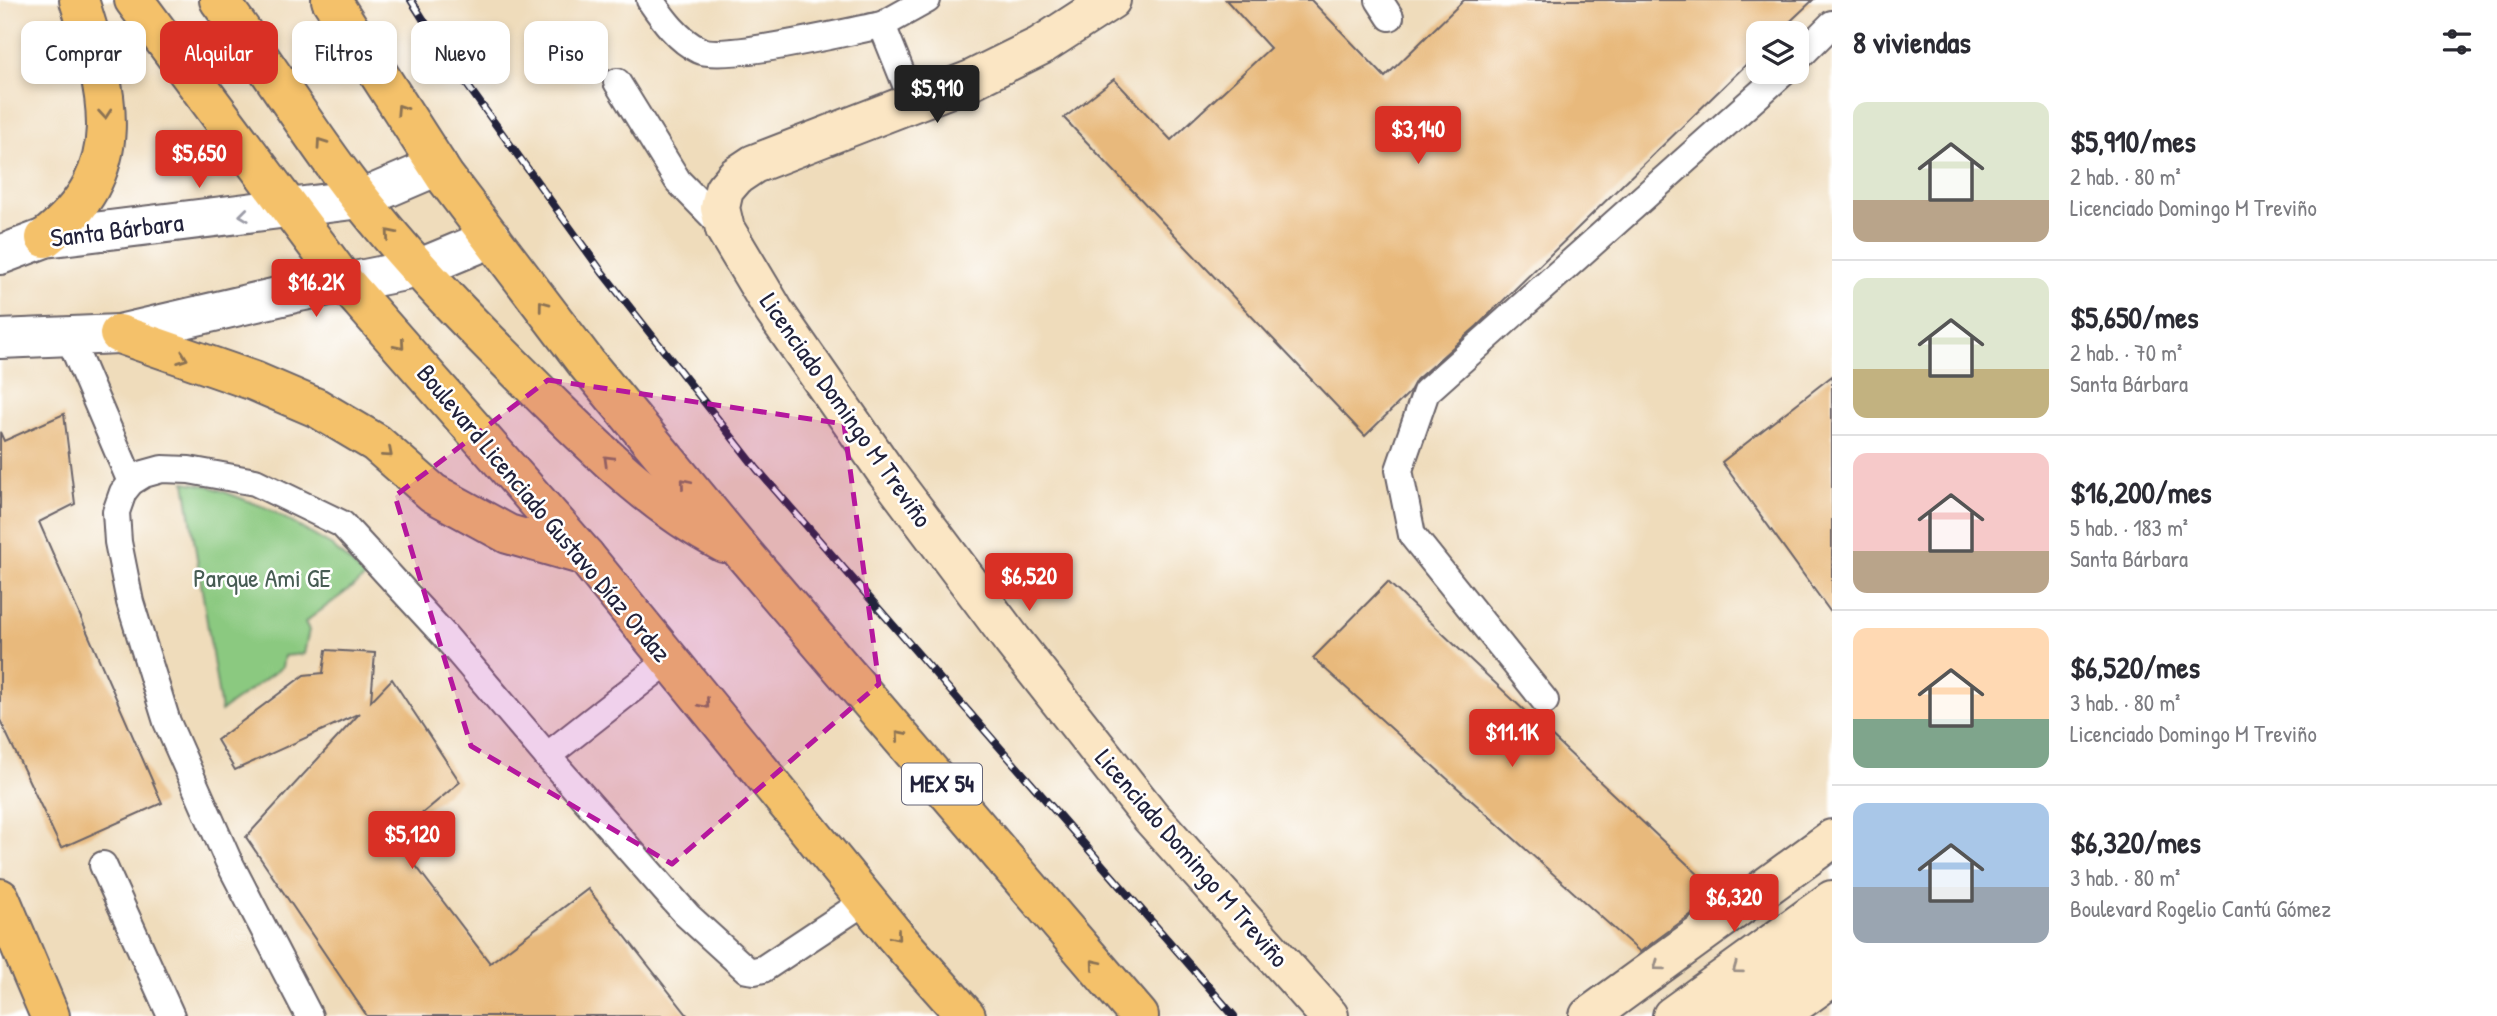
<!DOCTYPE html>
<html lang="es">
<meta charset="utf-8">
<style>
:root{--surface:#fff;--page:#f2f2f3;--text:#2b2b33;--muted:#7c7c81;--line:#e1e1e2;--accent:#d93025}
body{margin:0;font-family:"Patrick Hand",sans-serif;background:var(--page);color:var(--text);height:100vh;display:flex;flex-direction:column;font-size:26px;white-space:nowrap}
*{box-sizing:border-box;margin:0}
p{font-size:23px;color:var(--muted)}
.icon{flex:none;width:38px;height:38px;fill:none;stroke:currentColor;stroke-width:2;stroke-linecap:round;stroke-linejoin:round}
.map{position:relative;flex:1;overflow:hidden}
.panel{display:flex;flex-direction:column;background:var(--surface);width:665px}
.panel>*{flex:none}
.hud{position:absolute;left:21px;top:21px;width:665px;height:63px;display:flex;gap:14px}
.controls{position:absolute;left:1746px;top:21px;display:grid;gap:14px}
.controls a{display:grid;place-items:center;width:63px;height:63px;border-radius:14px;background:var(--surface);box-shadow:0 4px 10px #0003;font-size:35px}
.price{position:absolute;translate:-50% -60px;padding:0 16px;border-radius:7px;background:var(--accent);color:#fff;font-size:23px;line-height:46px;filter:drop-shadow(0 2px 4px #0008)}
.price::after{content:'';position:absolute;left:50%;top:42px;width:21px;height:16px;margin-left:-10px;background:inherit;clip-path:polygon(0 0,100% 0,50% 100%)}
.price.on{background:#222;color:#fff}
ul{padding:0;list-style:none}
li{display:flex;align-items:center;gap:21px;height:175px;padding:0 21px}
li+li{border-top:2px solid var(--line)}
li span{display:grid;place-items:center;flex:none;width:196px;height:140px;border-radius:14px;color:#555}
li>.icon{margin-inline-start:auto}
span .icon{width:84px;height:84px;fill:#fffc;stroke-width:1}
li b{font-size:30px}
h2{display:flex;justify-content:space-between;align-items:center;height:84px;padding:0 21px;font-size:30px}
.tag{padding:0 24px;border-radius:14px;background:var(--surface);box-shadow:0 4px 10px #0003;font-size:24px;line-height:63px}
.tag.on{background:var(--accent);color:#fff}
main{display:flex;flex:1;min-height:0}
.map>svg:first-child{display:block}
.green{fill:#8bc980;stroke:#56765e;stroke-width:2}
.building{fill:#e8b97b}
.lines{fill:none;stroke-linecap:round;stroke-linejoin:round}
.service-casing{stroke:#6a6368;stroke-width:30}
.tertiary-casing{stroke:#6a6368;stroke-width:42}
.secondary-casing{stroke:#6a6368;stroke-width:42}
.primary-casing{stroke:#6a6368;stroke-width:42}
.trunk-casing{stroke:#6a6368;stroke-width:42}
.service{stroke:#fff;stroke-width:26}
.tertiary{stroke:#fff;stroke-width:38}
.secondary{stroke:#fbe6c4;stroke-width:38}
.primary{stroke:#f4c16b;stroke-width:38}
.trunk{stroke:#f4c16b;stroke-width:38}
.rail-casing{stroke:#22223b;stroke-width:8}
.rail{stroke:#fff;stroke-width:5;stroke-dasharray:16;stroke-linecap:butt}
.oneway{stroke:#8b7253}
.oneway2{stroke:#9c9ca7}
.oneway3{stroke:#998e86}
.marked{fill:#b5179e;fill-opacity:0.2;stroke:#b5179e;stroke-width:5;stroke-dasharray:14 9;stroke-linejoin:round}
.labels{text-anchor:middle;stroke-width:5;stroke-linejoin:round;paint-order:stroke}
.shield{fill:#fff;stroke:#646476;stroke-width:2}
.shield-label{font-size:24px;font-weight:bold;fill:#22223b}
.street-label{font-size:26px;fill:#22223b;stroke:#fff}
.park-label{font-size:26px;fill:#475c53;stroke:#fff}
</style>
<main>
<div class="map">
<svg width="1832" height="1016" viewBox="0 0 1832 1016">
<rect width="100%" height="100%" fill="#fff"/>
<filter id="ink" filterUnits="userSpaceOnUse"><feTurbulence type="fractalNoise" baseFrequency=".0143" numOctaves="2"/><feDisplacementMap in="SourceGraphic" scale="14" xChannelSelector="R" yChannelSelector="G"/><feConvolveMatrix kernelMatrix="1 2 1 2 8 2 1 2 1" color-interpolation-filters="sRGB"/></filter>
<filter id="wash" filterUnits="userSpaceOnUse"><feTurbulence type="fractalNoise" baseFrequency=".00686" numOctaves="4" result="noise"/><feDisplacementMap in="SourceGraphic" scale="28" xChannelSelector="R" yChannelSelector="G"/><feGaussianBlur stdDeviation="1.57" result="paint"/><feColorMatrix in="noise" values="0 0 0 0 0 0 0 0 0 0 0 0 0 0 0 0 0 1.4 0 .05"/><feComposite in="paint" operator="in"/></filter>
<g filter="url(#wash)">
<rect width="100%" height="100%" fill="#efdcbb"/>
<polygon class="green" points="185,482 209,486 269,509 332,546 366,577 305,622 309,630 304,654 284,656 282,667 221,711"/>
<g id="blocks">
<g class="building">
<polygon points="1226,0 1311,0 1385,77 1464,0 1813,0 1778,33 1759,33 1759,52 1477,326 1416,380 1409,393 1365,436 1064,118 1114,79 1171,140 1270,48"/>
<polygon points="1832,376 1832,614 1722,462"/>
<polygon points="64,414 75,504 39,522 162,803 61,848 0,720 0,432 4,441"/>
<polygon points="1388,582 1719,894 1640,952 1313,658"/>
<polygon points="326,650 375,653 371,701 392,679 460,782 394,837 490,963 588,889 688,1016 367,1016 246,837 360,713 235,770 217,740 304,675 323,673"/>
</g>
</g>
</g>
<g filter="url(#ink)">
<use href="#blocks" fill-opacity="0" stroke="#6a6368" stroke-width="2"/>
<g class="lines">
<g class="service-casing">
<g id="service">
<path d="M650,0C663,19 678,40 699,50C723,62 849,31 882,25"/>
<polyline points="1379,0 1390,17"/>
<polyline points="1797,59 1832,24"/>
<polyline points="617,82 678,181 726,230"/>
<polyline points="913,102 882,25 927,0"/>
<polyline points="69,337 131,482"/>
<polyline points="1545,701 1412,535 1399,470 1426,392 1784,72"/>
<polyline points="547,756 669,660"/>
<polyline points="103,865 171,1016"/>
<polyline points="309,1016 228,860 167,722 130,602 118,542 116,512 123,492 131,482 144,474 162,469 189,470 255,482 342,524 444,635 547,756 688,916 747,970 754,971 763,969 867,900"/>
</g>
</g>
<g class="tertiary-casing">
<g id="tertiary">
<polyline points="0,255 45,238 361,199 438,166"/>
<polyline points="0,339 119,334 299,292 420,268 492,238"/>
</g>
</g>
<g class="secondary-casing">
<g id="secondary">
<polyline points="1111,0 1040,46 971,80 754,164 736,176 724,190 720,208 725,229 774,311 886,472 1012,640 1151,817 1329,1016"/>
<polyline points="1589,1016 1832,839"/>
<polyline points="1672,1016 1832,900"/>
<polyline points="1726,1016 1832,939"/>
<polyline points="1778,1016 1832,977"/>
</g>
</g>
<g class="primary-casing">
<g id="primary">
<polyline points="134,0 346,284 585,556 896,937 966,1016"/>
<path d="M219,0C265,61 304,126 350,186C411,266 484,338 555,408C607,459 658,509 724,543"/>
<polyline points="331,0 445,177 587,364 744,554 1139,1016"/>
<path d="M45,238C133,170 108,92 79,0"/>
<polyline points="119,334 254,381 317,408 376,443 433,493 508,534 585,556"/>
</g>
</g>
<g class="trunk-casing">
<polyline id="trunk" points="0,898 50,1016"/>
</g>
<use href="#service" class="service"/>
<use href="#tertiary" class="tertiary"/>
<use href="#secondary" class="secondary"/>
<use href="#primary" class="primary"/>
<use href="#trunk" class="trunk"/>
<g class="rail-casing">
<polyline id="rail" points="411,0 447,57 602,272 757,469 1234,1016"/>
</g>
<use href="#rail" class="rail"/>
</g>
<defs><path id="oneway-chevron" d="M-2-3.5L2.5 0L-2 3.5" fill="none" stroke-width="1.6" stroke-linecap="round" stroke-linejoin="round" transform="scale(1.75)"/></defs>
<g class="oneway">
<use href="#oneway-chevron" transform="translate(401 109) rotate(-123)"/>
<use href="#oneway-chevron" transform="translate(105 114) rotate(85)"/>
<use href="#oneway-chevron" transform="translate(321 143) rotate(-125)"/>
<use href="#oneway-chevron" transform="translate(390 234) rotate(-131)"/>
<use href="#oneway-chevron" transform="translate(543 305) rotate(-127)"/>
<use href="#oneway-chevron" transform="translate(400 345) rotate(49)"/>
<use href="#oneway-chevron" transform="translate(183 358) rotate(20)"/>
<use href="#oneway-chevron" transform="translate(388 453) rotate(41)"/>
<use href="#oneway-chevron" transform="translate(608 460) rotate(-136)"/>
<use href="#oneway-chevron" transform="translate(685 483) rotate(-130)"/>
<use href="#oneway-chevron" transform="translate(705 704) rotate(50)"/>
<use href="#oneway-chevron" transform="translate(900 735) rotate(-131)"/>
<use href="#oneway-chevron" transform="translate(896 936) rotate(50)"/>
<use href="#oneway-chevron" transform="translate(1095 964) rotate(-130)"/>
</g>
<use class="oneway2" href="#oneway-chevron" transform="translate(244 215) rotate(173)"/>
<g class="oneway3">
<use href="#oneway-chevron" transform="translate(1658 966) rotate(144)"/>
<use href="#oneway-chevron" transform="translate(1737 969) rotate(144)"/>
</g>
</g>
<path class="marked" d="M548,380L844,424L879,684L672,864L471,746L395,496Z"/>
<g class="labels">
<rect class="shield" x="902" y="763.5" width="80" height="41" rx="5"/>
<g class="shield-label">
<text x="942" y="792">MEX 54</text>
</g>
<g class="street-label">
<text transform="translate(117 230) rotate(-7)" y="9">Santa Bárbara</text>
<text transform="translate(846 410) rotate(55)" y="9">Licenciado Domingo M Treviño</text>
<text transform="translate(544 513) rotate(50)" y="9">Boulevard Licenciado Gustavo Díaz Ordaz</text>
<text transform="translate(1192 858) rotate(49)" y="9">Licenciado Domingo M Treviño</text>
</g>
<g class="park-label">
<text x="262" y="587">Parque Ami GE</text>
</g>
</g>
</svg>
<div class="controls">
<a><svg class="icon" aria-label="layers" viewBox="0 0 24 24"><path d="M12 4l9 5-9 5-9-5zM3 14l9 5 9-5"/></svg></a>
</div>
<b class="price on" style="left:937px;top:125px">$5,910</b>
<b class="price" style="left:1418px;top:166px">$3,140</b>
<b class="price" style="left:199px;top:190px">$5,650</b>
<b class="price" style="left:316px;top:319px">$16.2K</b>
<b class="price" style="left:1029px;top:613px">$6,520</b>
<b class="price" style="left:1512px;top:769px">$11.1K</b>
<b class="price" style="left:412px;top:871px">$5,120</b>
<b class="price" style="left:1734px;top:934px">$6,320</b>
<div class="hud">
<a class="tag">Comprar</a>
<a class="tag on">Alquilar</a>
<a class="tag">Filtros</a>
<a class="tag">Nuevo</a>
<a class="tag">Piso</a>
</div>
</div>
<section class="panel">
<h2>8 viviendas<svg class="icon" aria-label="filters" viewBox="0 0 24 24"><path d="M4 7h16M4 17h16"/><circle cx="9" cy="7" r="2"/><circle cx="15" cy="17" r="2"/></svg></h2>
<ul>
<li><span style="background:linear-gradient(#dfe7d0 70%,#b9a48a 0)"><svg class="icon" aria-label="home" viewBox="0 0 24 24"><path d="M3 11l9-7 9 7M6 9v11h12V9"/></svg></span><div><b>$5,910/mes</b><p>2 hab. · 80 m²</p><p>Licenciado Domingo M Treviño</p></div></li>
<li><span style="background:linear-gradient(#dfe7d0 65%,#c2b280 0)"><svg class="icon" aria-label="home" viewBox="0 0 24 24"><path d="M3 11l9-7 9 7M6 9v11h12V9"/></svg></span><div><b>$5,650/mes</b><p>2 hab. · 70 m²</p><p>Santa Bárbara</p></div></li>
<li><span style="background:linear-gradient(#f6c9c9 70%,#b9a48a 0)"><svg class="icon" aria-label="home" viewBox="0 0 24 24"><path d="M3 11l9-7 9 7M6 9v11h12V9"/></svg></span><div><b>$16,200/mes</b><p>5 hab. · 183 m²</p><p>Santa Bárbara</p></div></li>
<li><span style="background:linear-gradient(#ffd9b3 65%,#7fa58c 0)"><svg class="icon" aria-label="home" viewBox="0 0 24 24"><path d="M3 11l9-7 9 7M6 9v11h12V9"/></svg></span><div><b>$6,520/mes</b><p>3 hab. · 80 m²</p><p>Licenciado Domingo M Treviño</p></div></li>
<li><span style="background:linear-gradient(#a9c7e8 60%,#9aa5b1 0)"><svg class="icon" aria-label="home" viewBox="0 0 24 24"><path d="M3 11l9-7 9 7M6 9v11h12V9"/></svg></span><div><b>$6,320/mes</b><p>3 hab. · 80 m²</p><p>Boulevard Rogelio Cantú Gómez</p></div></li>
</ul>
</section>
</main>
